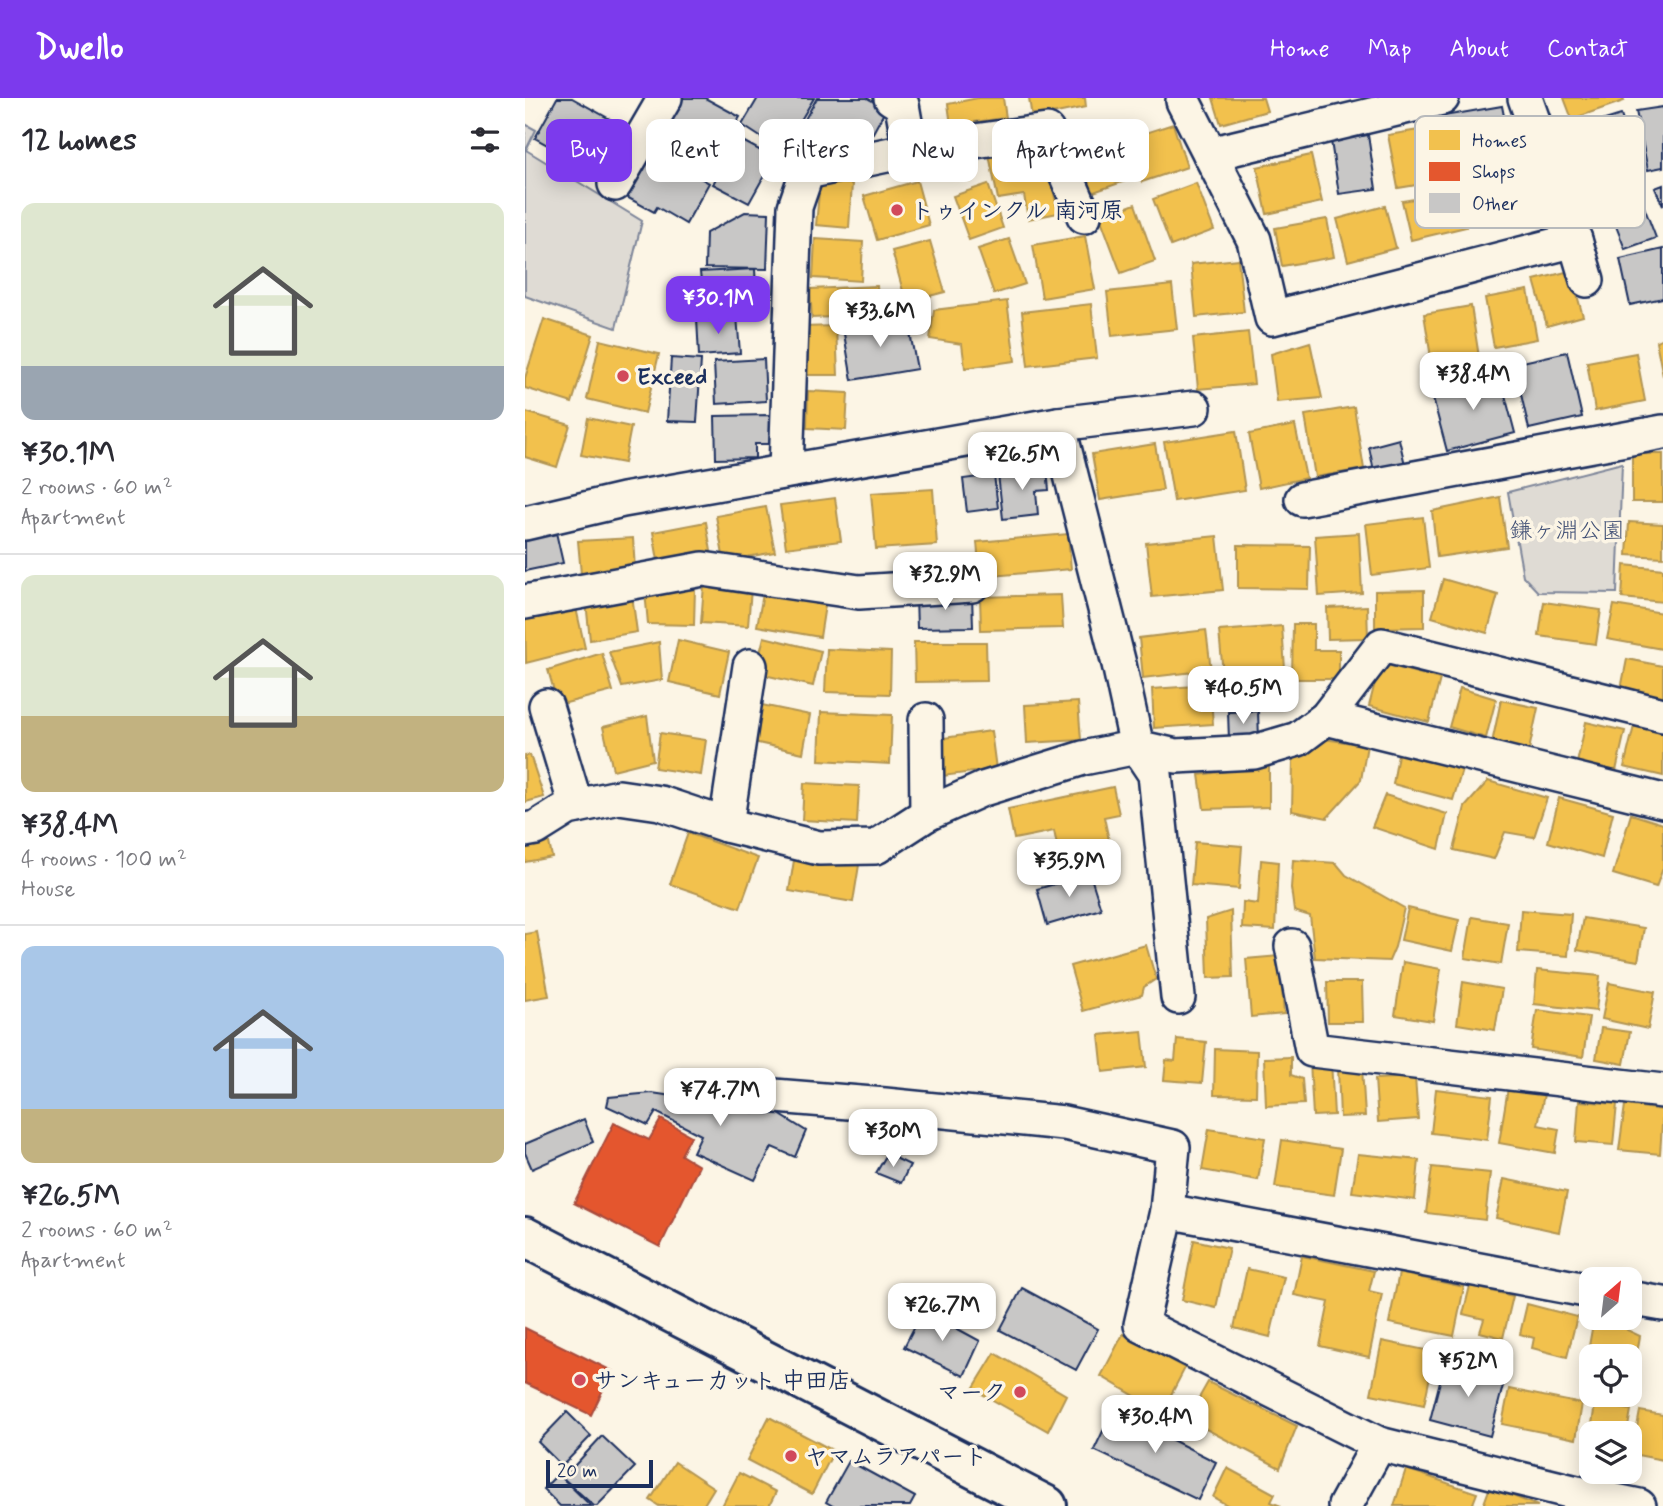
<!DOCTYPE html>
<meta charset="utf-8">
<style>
:root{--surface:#fff;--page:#f2f2f3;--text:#2b2b33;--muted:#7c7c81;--line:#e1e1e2;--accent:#7c3aed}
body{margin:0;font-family:Mynerve,"Klee One",sans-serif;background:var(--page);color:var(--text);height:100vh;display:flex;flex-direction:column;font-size:26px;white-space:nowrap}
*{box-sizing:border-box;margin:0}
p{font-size:23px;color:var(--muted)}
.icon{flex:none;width:38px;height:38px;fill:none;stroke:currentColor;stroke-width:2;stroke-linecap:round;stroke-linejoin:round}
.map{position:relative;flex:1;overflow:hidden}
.panel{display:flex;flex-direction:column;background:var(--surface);width:525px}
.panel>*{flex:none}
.top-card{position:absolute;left:21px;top:21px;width:665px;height:63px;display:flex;gap:14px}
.needle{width:46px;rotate:28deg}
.tools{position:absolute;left:1054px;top:1169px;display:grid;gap:14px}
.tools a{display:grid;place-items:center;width:63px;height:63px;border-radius:14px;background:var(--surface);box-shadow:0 4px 18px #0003;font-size:35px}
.scale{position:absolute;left:21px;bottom:18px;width:107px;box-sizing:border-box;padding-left:7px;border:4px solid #1b2f5e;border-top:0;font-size:19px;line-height:24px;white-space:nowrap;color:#1b2f5e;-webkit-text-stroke:5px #fcf5e5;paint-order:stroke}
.price{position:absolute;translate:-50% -60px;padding:0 16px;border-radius:14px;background:#fff;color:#222;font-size:23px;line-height:46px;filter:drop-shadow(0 2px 4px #0008)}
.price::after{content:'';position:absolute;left:50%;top:42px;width:21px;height:16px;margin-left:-10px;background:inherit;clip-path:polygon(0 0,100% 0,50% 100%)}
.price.active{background:var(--accent);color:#fff}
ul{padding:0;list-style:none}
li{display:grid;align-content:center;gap:14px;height:371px;padding:0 21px}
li+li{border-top:2px solid var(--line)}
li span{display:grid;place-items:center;height:217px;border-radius:14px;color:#555}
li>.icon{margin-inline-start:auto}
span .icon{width:126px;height:126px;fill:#fffc;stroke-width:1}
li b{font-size:30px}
h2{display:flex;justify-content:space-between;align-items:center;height:84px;padding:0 21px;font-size:30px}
.tag{padding:0 24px;border-radius:14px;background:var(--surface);box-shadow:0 4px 18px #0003;font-size:24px;line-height:63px}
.tag.active{background:var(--accent);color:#fff}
header{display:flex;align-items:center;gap:42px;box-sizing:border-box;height:98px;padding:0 35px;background:var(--accent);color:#fff}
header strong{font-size:33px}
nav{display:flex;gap:38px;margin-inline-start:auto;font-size:24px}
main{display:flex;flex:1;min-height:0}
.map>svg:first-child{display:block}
.green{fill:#dfdbd4;stroke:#7d8599;stroke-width:2}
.homes{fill:#f2c14e;stroke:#b29553;stroke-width:2}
.shops{fill:#e4572e;stroke:#a84b3c;stroke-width:2}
.building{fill:#c8c7c6;stroke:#1b2f5e;stroke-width:2}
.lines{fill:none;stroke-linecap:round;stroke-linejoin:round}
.minor-casing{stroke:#1b2f5e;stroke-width:38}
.tertiary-casing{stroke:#1b2f5e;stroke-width:44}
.minor{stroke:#fcf5e5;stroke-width:33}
.tertiary{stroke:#fcf5e5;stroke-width:38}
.poi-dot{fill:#d1495b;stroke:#fcf5e5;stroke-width:2.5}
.labels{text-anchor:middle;stroke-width:7;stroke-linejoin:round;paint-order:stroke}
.poi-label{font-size:23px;font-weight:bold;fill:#1b2f5e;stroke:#fcf5e5;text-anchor:start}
.park-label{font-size:23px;fill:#425176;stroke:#fcf5e5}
.key{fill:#fcf5e5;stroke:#b8babc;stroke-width:2}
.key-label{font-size:19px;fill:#1b2f5e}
</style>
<header>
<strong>Dwello</strong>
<nav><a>Home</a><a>Map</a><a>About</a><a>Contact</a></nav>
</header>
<main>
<section class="panel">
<h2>12 homes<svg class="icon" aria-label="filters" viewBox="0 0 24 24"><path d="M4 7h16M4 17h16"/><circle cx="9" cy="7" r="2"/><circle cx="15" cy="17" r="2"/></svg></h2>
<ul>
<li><span style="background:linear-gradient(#dfe7d0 75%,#9aa5b1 0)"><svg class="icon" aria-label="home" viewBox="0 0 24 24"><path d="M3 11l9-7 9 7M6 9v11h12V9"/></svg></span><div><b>¥30.1M</b><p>2 rooms · 60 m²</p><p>Apartment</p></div></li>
<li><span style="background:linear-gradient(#dfe7d0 65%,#c2b280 0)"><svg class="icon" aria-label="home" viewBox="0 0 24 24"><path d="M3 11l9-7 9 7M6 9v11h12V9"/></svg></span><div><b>¥38.4M</b><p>4 rooms · 100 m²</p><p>House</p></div></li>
<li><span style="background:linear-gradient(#a9c7e8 75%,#c2b280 0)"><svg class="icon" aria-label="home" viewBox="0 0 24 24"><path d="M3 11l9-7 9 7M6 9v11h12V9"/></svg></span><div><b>¥26.5M</b><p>2 rooms · 60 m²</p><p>Apartment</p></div></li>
</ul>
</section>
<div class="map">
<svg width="1138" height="1408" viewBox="0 0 1138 1408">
<rect width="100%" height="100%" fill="#fcf5e5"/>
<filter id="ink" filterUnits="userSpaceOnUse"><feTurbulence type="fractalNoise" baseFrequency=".0143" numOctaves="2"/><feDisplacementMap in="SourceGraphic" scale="14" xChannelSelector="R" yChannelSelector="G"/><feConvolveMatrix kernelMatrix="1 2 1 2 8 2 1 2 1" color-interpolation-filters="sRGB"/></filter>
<g filter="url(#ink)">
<g class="green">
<polygon points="0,26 11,32 1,52 117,123 91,230 0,198"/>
<polygon points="1097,365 1092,495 1013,494 998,478 983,394"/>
</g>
<g class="homes">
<polygon points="453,0 478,0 481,20 426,27 423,6"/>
<polygon points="504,0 560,0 561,9 507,20"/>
<polygon points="688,0 738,0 742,13 696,26"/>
<polygon points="1039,0 1097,0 1099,3 1047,21"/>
<polygon points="586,24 606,81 566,95 547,37"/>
<polygon points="648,26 662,69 617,84 602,41"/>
<polygon points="912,29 922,82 873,90 863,37"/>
<polygon points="518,41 533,115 503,121 499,97 473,101 463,52"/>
<polygon points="786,57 797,104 742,116 732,69"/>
<polygon points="392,83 404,127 352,142 339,98"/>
<polygon points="295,84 327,86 324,130 291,127"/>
<polygon points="671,85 689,132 646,148 628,101"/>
<polygon points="463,86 478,130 444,142 428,98"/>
<polygon points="932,94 941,129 886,142 877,103"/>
<polygon points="610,106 630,163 596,175 575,119"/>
<polygon points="860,108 871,150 823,163 812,121"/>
<polygon points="802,121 809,159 757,168 750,130"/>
<polygon points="560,138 570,191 517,200 508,147"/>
<polygon points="290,141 338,144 336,183 288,180"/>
<polygon points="484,141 500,186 469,196 453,151"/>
<polygon points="405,143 420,194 381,204 367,153"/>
<polygon points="713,161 719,214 671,219 666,166"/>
<polygon points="1045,173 1058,218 1022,228 1009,182"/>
<polygon points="647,187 652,231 587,238 582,194"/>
<polygon points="352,188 354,217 287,220 285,191"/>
<polygon points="1003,192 1012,241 969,249 960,200"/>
<polygon points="482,203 490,263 440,270 437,246 405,241 409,212"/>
<polygon points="566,206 572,260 503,268 497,214"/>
<polygon points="946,208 954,259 907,266 899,216"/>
<polygon points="19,221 68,237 47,305 0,290 0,280"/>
<polygon points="311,228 313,277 278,277 276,229"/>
<polygon points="723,234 729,286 673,291 668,240"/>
<polygon points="1138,240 1138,278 1131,243"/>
<polygon points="75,242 134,256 120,315 62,301"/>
<polygon points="785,244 797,300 752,304 746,256"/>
<polygon points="1111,255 1120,303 1070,313 1062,264"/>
<polygon points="283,293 323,295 321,332 282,330"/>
<polygon points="829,309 839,371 790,379 780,317"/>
<polygon points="1,314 45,327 32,369 0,359"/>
<polygon points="63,320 106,329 99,365 56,357"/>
<polygon points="770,327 781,380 734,390 724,336"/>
<polygon points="711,333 720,392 649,403 639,344"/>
<polygon points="630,346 638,392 575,402 567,356"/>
<rect x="1107" y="356" width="31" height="48"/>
<polygon points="408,391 412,447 351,451 346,395"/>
<polygon points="975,399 982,449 912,459 907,413"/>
<polygon points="310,400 316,443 261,450 255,407"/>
<polygon points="241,409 250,454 199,463 191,418"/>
<polygon points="898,419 904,470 847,477 841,426"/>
<polygon points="181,424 187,459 134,468 128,434"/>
<polygon points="1104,424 1138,426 1138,459 1102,457"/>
<polygon points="834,435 837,495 794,498 790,438"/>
<polygon points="543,436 546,471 455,479 452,444"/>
<polygon points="692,438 698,492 627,499 621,445"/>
<polygon points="108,440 110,472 56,476 53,443"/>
<polygon points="713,447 785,448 784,491 713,490"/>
<polygon points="1099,467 1138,471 1138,504 1097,500"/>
<polygon points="918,481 973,497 962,535 907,519"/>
<polygon points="179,487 226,491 223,528 176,525"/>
<polygon points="170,490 169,527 123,526 120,493"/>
<polygon points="899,492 899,529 850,530 850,493"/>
<polygon points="238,496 300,507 295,539 232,528"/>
<polygon points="107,497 112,534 65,542 61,504"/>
<polygon points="536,497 538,530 456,532 455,499"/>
<polygon points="1019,504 1076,512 1071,546 1014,538"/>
<polygon points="1089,507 1138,515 1137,551 1082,541"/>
<polygon points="842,508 843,540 803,541 802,510"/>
<polygon points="51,510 60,550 1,565 0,520"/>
<polygon points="768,526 789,526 789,552 814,552 814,581 767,581"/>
<polygon points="757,528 760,571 698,576 694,533"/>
<polygon points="681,532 686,572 618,580 614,540"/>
<polygon points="239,539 296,553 288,588 230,575"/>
<polygon points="153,542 204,554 195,596 144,584"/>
<polygon points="134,544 137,582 97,589 84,554"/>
<polygon points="389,544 461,544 462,583 390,584"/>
<polygon points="302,551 366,554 365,596 300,594"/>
<polygon points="77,555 88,593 33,607 23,572"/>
<polygon points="1102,561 1138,568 1138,605 1095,596"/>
<polygon points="855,565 915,581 904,624 844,608"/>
<polygon points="685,587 688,626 629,630 627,591"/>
<polygon points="935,590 971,601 961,640 924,629"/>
<polygon points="976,602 1013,610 1004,652 967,645"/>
<polygon points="553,604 556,642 502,645 500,607"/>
<polygon points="232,606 285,617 278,655 224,643"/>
<polygon points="296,614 367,617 365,666 294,662"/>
<polygon points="122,618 128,662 88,672 78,629"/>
<polygon points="1061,624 1100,633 1091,673 1052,665"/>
<polygon points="1109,628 1138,635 1138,678 1099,669"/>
<polygon points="466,633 471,671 418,678 412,641"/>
<polygon points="135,635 181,642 176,677 130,670"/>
<polygon points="791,640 842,647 836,682 802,720 767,713 768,662"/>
<polygon points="874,650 937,672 928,702 868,686"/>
<polygon points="5,657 19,699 1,704 0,700 0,658"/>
<polygon points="744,667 744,709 679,711 674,677"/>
<polygon points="963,683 1022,700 1009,739 980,734 969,761 929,752 940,709"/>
<polygon points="279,685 334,688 332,725 277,722"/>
<polygon points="588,689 594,716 579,719 585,747 534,757 529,733 489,741 483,711"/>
<polygon points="860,697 922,716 914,751 847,729"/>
<polygon points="1034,700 1088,715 1077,760 1023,744"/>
<polygon points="1106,716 1138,726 1138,770 1131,789 1088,776"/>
<polygon points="22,735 27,759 0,764 0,739"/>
<polygon points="163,735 233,760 215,810 145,786"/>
<polygon points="670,744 717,748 714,791 666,787"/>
<polygon points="270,756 334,767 328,804 264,793"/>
<polygon points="736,762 753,764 750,832 717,830 718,804 733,806"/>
<polygon points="768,762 811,765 821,777 879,810 870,849 864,863 790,860 785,818 769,813 766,790"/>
<polygon points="883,810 934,822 927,853 876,842"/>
<polygon points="996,812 1046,816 1043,858 993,854"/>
<polygon points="706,813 708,879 683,880 681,821"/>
<polygon points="947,819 983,825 976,866 940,860"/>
<polygon points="1058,820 1119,830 1113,863 1052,852"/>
<polygon points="12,834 24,898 0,902 0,836"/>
<polygon points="621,847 631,881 619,889 617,897 558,913 545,868"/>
<polygon points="754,858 759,916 726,919 721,861"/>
<polygon points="878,864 916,871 908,923 870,917"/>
<polygon points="1012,872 1075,878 1071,913 1009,906"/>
<polygon points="802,884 837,884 838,924 803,924"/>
<polygon points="938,884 977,891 970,932 932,926"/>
<polygon points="1084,885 1130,894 1123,931 1077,921"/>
<polygon points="1012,912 1064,919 1058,959 1006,951"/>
<polygon points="1076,930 1105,934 1099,966 1071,961"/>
<polygon points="617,933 621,969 578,974 574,937"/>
<polygon points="652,941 681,944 677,985 639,982 641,962 650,963"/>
<polygon points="690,951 732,953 731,998 689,997"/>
<polygon points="766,959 766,977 777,981 779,1006 741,1008 739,960"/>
<polygon points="806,962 809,1017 788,1018 785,964"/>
<polygon points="837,969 840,1018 815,1019 813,970"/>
<polygon points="890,979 893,1021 853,1024 850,981"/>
<polygon points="984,984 1020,991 1013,1027 1034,1031 1030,1055 974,1045"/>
<polygon points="911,991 967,998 962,1042 906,1035"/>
<polygon points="1054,1003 1092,1006 1088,1047 1051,1044"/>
<polygon points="1100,1007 1138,1012 1135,1056 1094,1052"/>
<polygon points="684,1031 740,1040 733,1082 677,1072"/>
<polygon points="757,1042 816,1051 809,1097 750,1089"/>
<polygon points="833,1056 894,1062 890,1102 827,1094"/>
<polygon points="907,1069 965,1075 960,1122 901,1115"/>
<polygon points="979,1081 1042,1094 1034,1134 971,1120"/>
<polygon points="669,1142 704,1150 691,1210 657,1202"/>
<polygon points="777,1158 849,1173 844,1193 857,1196 844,1259 795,1248 804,1204 769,1197"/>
<polygon points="722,1171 759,1179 745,1239 709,1230"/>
<polygon points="874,1175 939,1189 929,1238 864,1225"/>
<polygon points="945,1188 988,1198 978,1240 955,1234 959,1221 938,1216"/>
<polygon points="1002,1206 1052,1219 1042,1259 1007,1250 1009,1240 995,1236"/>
<polygon points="1069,1220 1081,1220 1104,1224 1102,1232 1115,1238 1105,1296 1104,1258 1066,1258 1066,1289 1057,1287"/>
<polygon points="598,1236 660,1270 637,1314 576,1278"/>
<polygon points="857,1243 910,1254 899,1307 846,1296"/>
<polygon points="470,1255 541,1297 523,1333 448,1291"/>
<polygon points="683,1284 772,1328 755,1370 662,1321"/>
<polygon points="984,1291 1057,1306 1051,1341 977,1326"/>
<polygon points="1070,1306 1106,1312 1102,1335 1066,1335 1066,1346 1064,1346"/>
<polygon points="1115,1313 1138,1317 1138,1362 1107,1356"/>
<polygon points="244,1319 309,1353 287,1396 222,1362"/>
<polygon points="150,1364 189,1390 178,1408 134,1408 125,1402"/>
<polygon points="702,1370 750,1396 746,1404 756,1408 704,1408 688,1399"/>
<polygon points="881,1371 952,1395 947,1408 869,1408"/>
<polygon points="214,1375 251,1394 244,1408 197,1408"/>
<polygon points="965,1389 1013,1408 958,1408"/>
</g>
<g class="shops">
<polygon points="136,1021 166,1038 156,1057 174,1068 135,1149 49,1105 89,1025 124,1042"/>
<polygon points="0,1230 87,1273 66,1317 0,1285"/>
</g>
<g class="building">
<polygon points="32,0 47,0 88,23 62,69 10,40"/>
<polygon points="153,0 180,0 215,19 190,64 135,33"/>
<polygon points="233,0 289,0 263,44 246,34 240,42 217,27"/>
<polygon points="292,0 342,0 361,11 343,44 311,26 304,37 279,23"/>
<polygon points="977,8 988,63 930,73 919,18"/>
<polygon points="1138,9 1138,69 1123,72 1111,13"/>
<polygon points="1096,17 1114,74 1069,88 1051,31"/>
<polygon points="843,37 851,91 814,96 806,43"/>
<polygon points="212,40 249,60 224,105 188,86"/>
<polygon points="124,51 184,85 161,126 132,109 129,114 98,97"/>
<polygon points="1138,87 1138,108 1130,90"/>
<polygon points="1113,93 1131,140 1100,151 1082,105"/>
<polygon points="220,114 244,115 242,171 180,170 181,135"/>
<polygon points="1138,151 1138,200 1105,207 1095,161"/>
<polygon points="230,171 232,210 179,214 175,174"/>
<polygon points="212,218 215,255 174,258 172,221"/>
<polygon points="382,219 392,271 327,282 318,230"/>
<polygon points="1042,254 1057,319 1004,331 989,266"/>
<polygon points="146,260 176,262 172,324 142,323"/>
<polygon points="239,261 241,303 191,306 189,264"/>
<polygon points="974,274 990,335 922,353 906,293"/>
<polygon points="245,317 246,346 230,346 230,360 191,361 190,318"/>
<polygon points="874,341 881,371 850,378 844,349"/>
<polygon points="522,371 524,392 511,393 513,417 478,421 473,376"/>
<polygon points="469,377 473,410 442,414 438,381"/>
<polygon points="30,430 38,465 0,473 0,437"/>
<polygon points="447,497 448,529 392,530 391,499"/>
<polygon points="733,613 734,641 704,642 703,614"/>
<polygon points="565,776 576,811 522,827 512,791"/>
<polygon points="127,995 249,1013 281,1033 270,1059 247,1049 230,1082 168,1054 176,1037 131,1014 123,1027 82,1008 84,999"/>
<polygon points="59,1021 68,1044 7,1071 0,1055 0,1046"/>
<polygon points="362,1056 385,1067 376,1085 351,1075"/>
<polygon points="497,1190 573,1231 551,1272 475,1232"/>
<polygon points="398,1212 455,1243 439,1278 379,1249"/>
<polygon points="920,1264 980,1280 965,1338 905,1322"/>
<polygon points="588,1312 691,1364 673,1402 569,1352"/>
<polygon points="42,1314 66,1338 37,1368 13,1344"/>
<polygon points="77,1338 110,1369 72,1408 69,1408 38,1380"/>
<polygon points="324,1363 390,1399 385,1408 308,1408 301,1404"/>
<polygon points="33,1376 66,1408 35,1408 18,1391"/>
</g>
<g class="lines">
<g class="minor-casing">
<g id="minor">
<polyline points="366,0 377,7 385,52"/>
<polyline points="1000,0 1050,142 1062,182"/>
<polyline points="658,3 729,142 747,220 1050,142"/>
<polyline points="685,56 917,0"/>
<polyline points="90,86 140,0"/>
<polyline points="533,326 669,310"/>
<polyline points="261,373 270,109 282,74 385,52 522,33 559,118"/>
<polyline points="777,401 1138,334"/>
<polyline points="0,425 98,402 533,326 594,566 612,649 630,676 653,899"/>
<polyline points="0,504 178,471 334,494 447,487"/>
<polyline points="21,608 51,708"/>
<polyline points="801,620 1138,703"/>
<polyline points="401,622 402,716"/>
<polyline points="201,727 225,568"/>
<polyline points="0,732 11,730 43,710 94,699 135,705 201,727 294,750 351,749 402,716 458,691 558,660 612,649 651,658 729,654 773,641 801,620 857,547 1138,617"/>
<polyline points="767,848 787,952 1138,993"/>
<polyline points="178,992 360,1007 539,1025 648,1049 642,1113 616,1227 854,1346 1052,1395 1114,1408"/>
<polyline points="642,1113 1066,1193"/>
<polyline points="1104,1200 1138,1206"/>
<polyline points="820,1408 854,1346"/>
</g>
</g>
<g class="tertiary-casing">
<polyline id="tertiary" points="0,1139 522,1408"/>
</g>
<use href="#minor" class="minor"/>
<use href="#tertiary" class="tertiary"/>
</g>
</g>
<g class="poi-dot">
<circle cx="372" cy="112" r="7"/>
<circle cx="98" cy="278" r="7"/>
<circle cx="55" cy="1282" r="7"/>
<circle cx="495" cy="1294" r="7"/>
<circle cx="266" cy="1358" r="7"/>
</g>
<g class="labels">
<g class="poi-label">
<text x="386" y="120">トゥインクル 南河原</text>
<text x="112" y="286">Exceed</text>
<text x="69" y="1290">サンキューカット 中田店</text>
<text x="481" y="1302" text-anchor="end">マーク</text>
<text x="280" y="1366">ヤマムラアパート</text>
</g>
<g class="park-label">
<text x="1042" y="440">鎌ヶ淵公園</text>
</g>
</g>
<rect x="890" y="18" width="230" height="112" rx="10" class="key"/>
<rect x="904" y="32" width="31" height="20" fill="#f2c14e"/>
<rect x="904" y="64" width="31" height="19" fill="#e4572e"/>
<rect x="904" y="95" width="31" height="20" fill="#c8c7c6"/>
<g class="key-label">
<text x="947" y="49">Homes</text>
<text x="947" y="80">Shops</text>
<text x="947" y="112">Other</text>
</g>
</svg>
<div class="tools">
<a><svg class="needle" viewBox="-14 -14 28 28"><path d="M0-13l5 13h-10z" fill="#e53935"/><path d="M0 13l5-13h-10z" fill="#7c7c81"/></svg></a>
<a><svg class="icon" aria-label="locate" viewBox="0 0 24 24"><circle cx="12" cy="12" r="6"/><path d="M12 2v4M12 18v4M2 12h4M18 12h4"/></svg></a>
<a><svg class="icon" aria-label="layers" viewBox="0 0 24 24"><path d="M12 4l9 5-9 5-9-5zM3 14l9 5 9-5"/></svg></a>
</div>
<div class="scale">20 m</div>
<b class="price active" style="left:193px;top:238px">¥30.1M</b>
<b class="price" style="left:355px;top:251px">¥33.6M</b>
<b class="price" style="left:948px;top:314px">¥38.4M</b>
<b class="price" style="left:497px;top:394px">¥26.5M</b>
<b class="price" style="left:420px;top:514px">¥32.9M</b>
<b class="price" style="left:718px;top:628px">¥40.5M</b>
<b class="price" style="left:544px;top:801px">¥35.9M</b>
<b class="price" style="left:195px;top:1030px">¥74.7M</b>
<b class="price" style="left:368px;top:1071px">¥30M</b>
<b class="price" style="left:417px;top:1245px">¥26.7M</b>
<b class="price" style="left:943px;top:1301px">¥52M</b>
<b class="price" style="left:630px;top:1357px">¥30.4M</b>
<div class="top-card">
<a class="tag active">Buy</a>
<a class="tag">Rent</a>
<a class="tag">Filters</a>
<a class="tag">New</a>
<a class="tag">Apartment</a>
</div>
</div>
</main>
